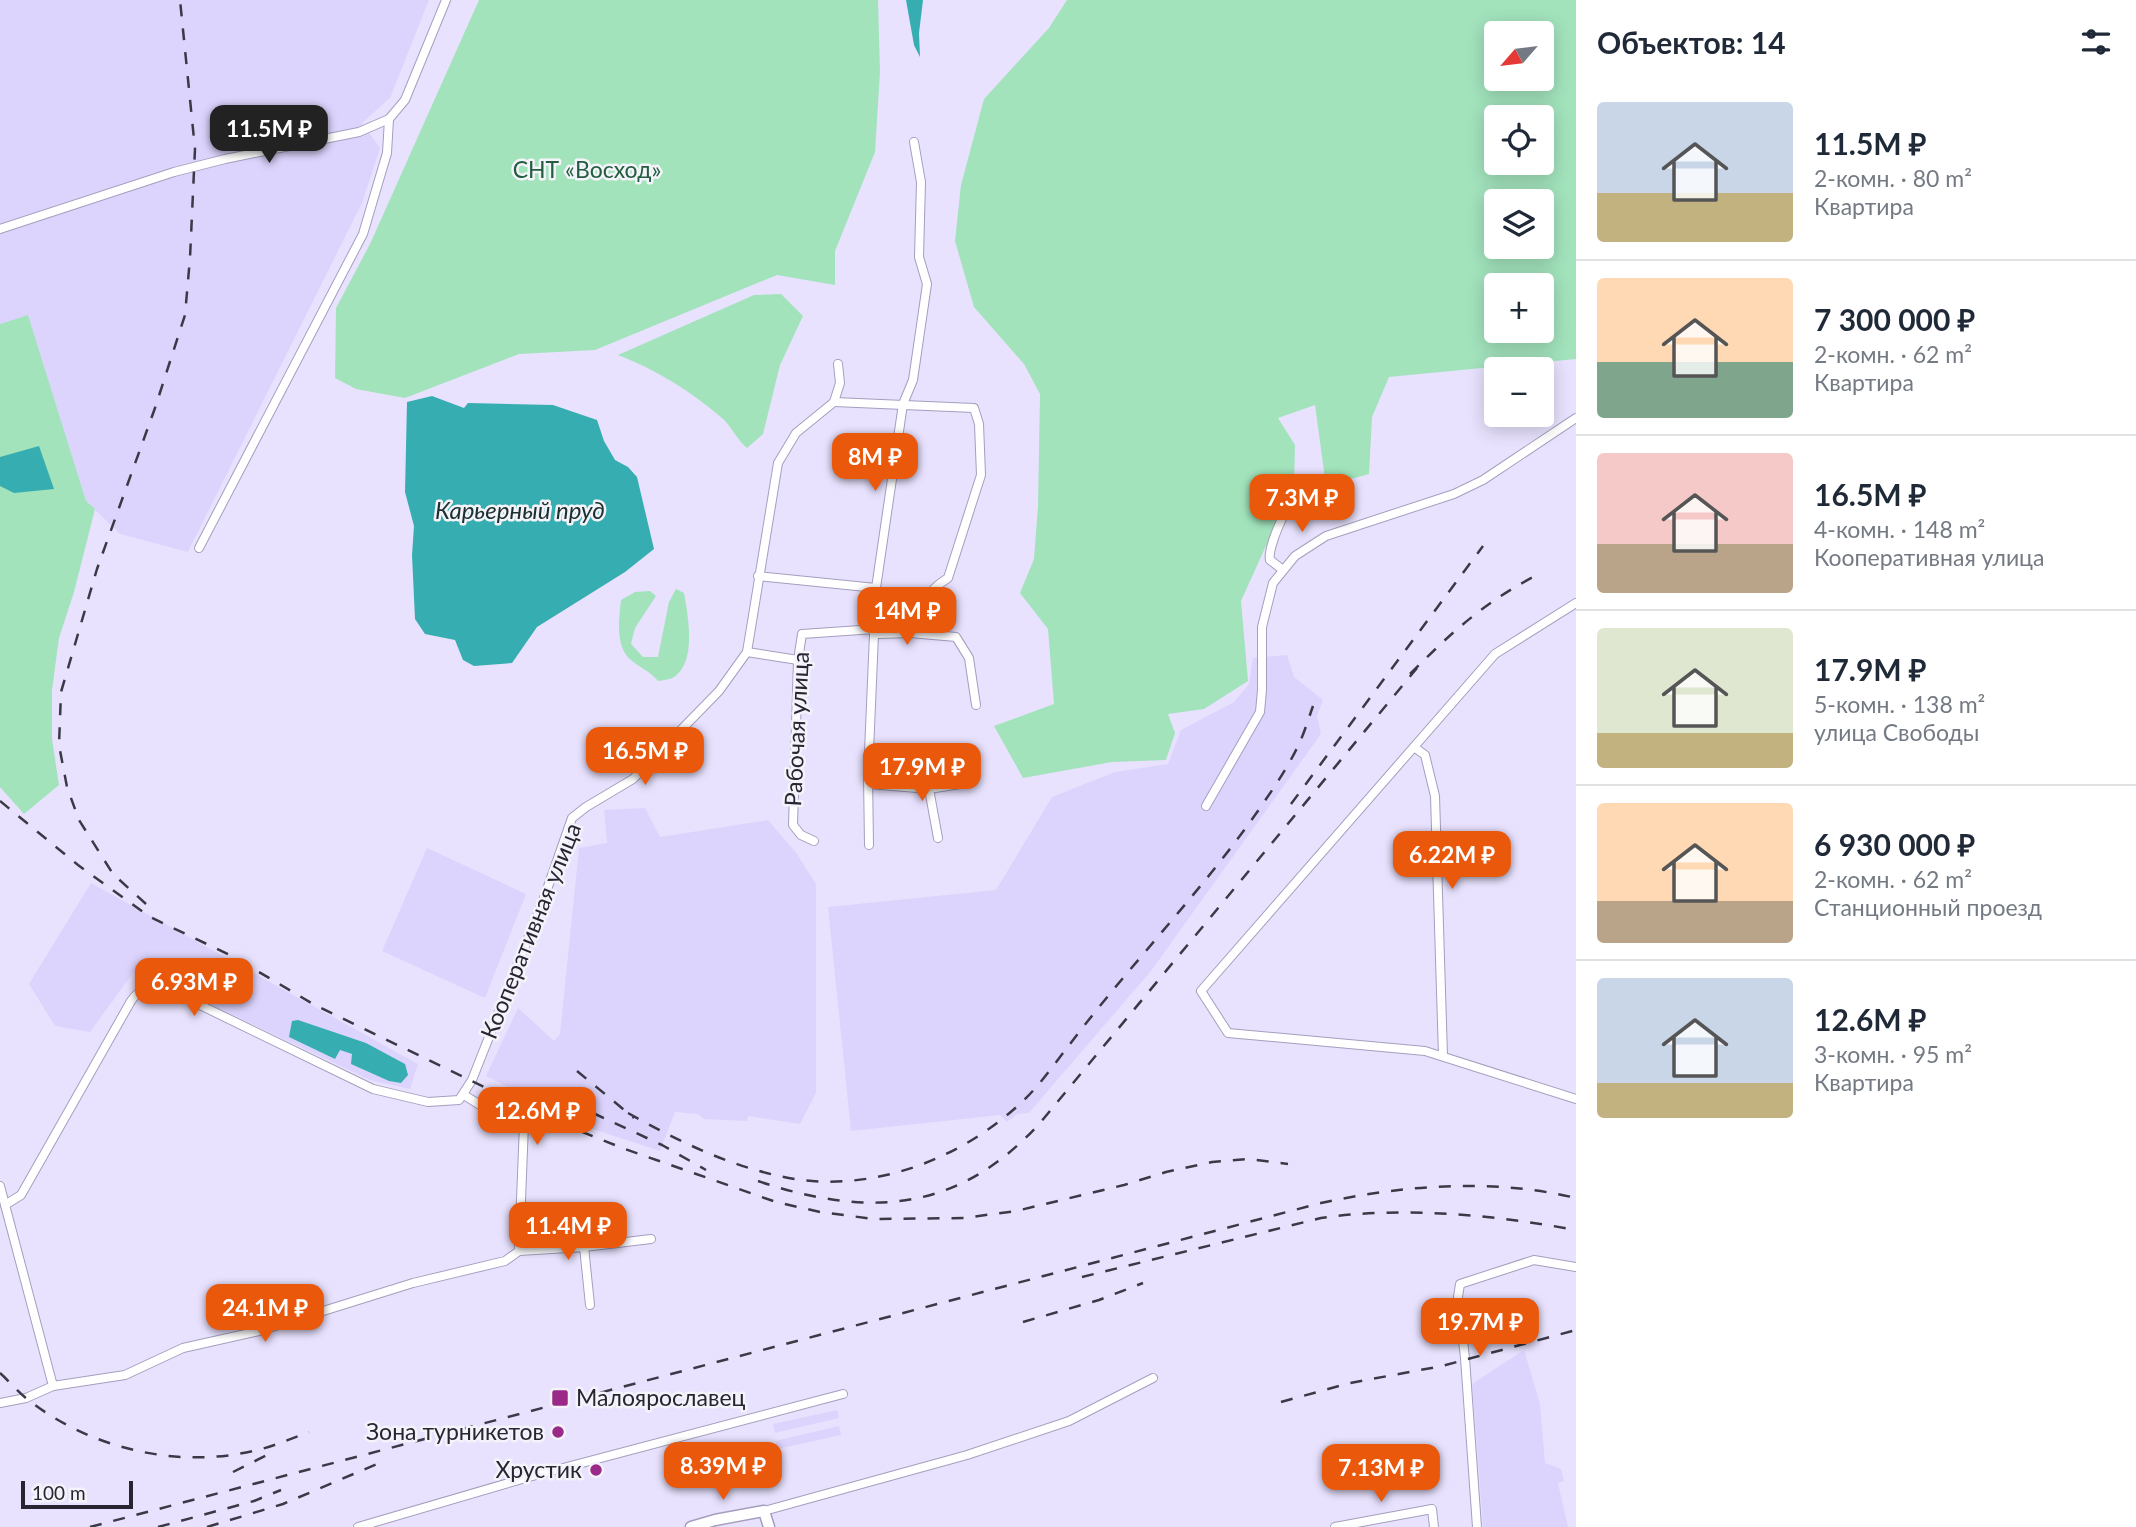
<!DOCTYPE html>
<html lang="ru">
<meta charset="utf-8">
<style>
:root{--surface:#fff;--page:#f6f6f7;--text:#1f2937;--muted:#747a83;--line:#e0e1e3;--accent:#ea580c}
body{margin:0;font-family:Lato,sans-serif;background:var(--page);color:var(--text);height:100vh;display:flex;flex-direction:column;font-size:26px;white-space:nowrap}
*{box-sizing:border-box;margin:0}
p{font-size:23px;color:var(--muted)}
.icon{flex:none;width:38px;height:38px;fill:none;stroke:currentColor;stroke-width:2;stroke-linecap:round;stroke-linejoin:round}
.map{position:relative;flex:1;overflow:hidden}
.drawer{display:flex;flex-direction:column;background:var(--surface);width:560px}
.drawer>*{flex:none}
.needle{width:46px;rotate:242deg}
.controls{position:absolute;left:1484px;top:21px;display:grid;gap:14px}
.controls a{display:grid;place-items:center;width:70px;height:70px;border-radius:7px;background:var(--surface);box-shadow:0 4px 18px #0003;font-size:35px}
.scale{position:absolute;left:21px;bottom:18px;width:112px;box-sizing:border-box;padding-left:7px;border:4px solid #282532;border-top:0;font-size:19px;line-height:24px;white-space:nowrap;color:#282532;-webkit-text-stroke:5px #f4f3fa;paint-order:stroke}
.price{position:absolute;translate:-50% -60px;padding:0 16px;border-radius:14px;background:var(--accent);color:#fff;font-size:23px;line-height:46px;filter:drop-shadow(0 2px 4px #0008)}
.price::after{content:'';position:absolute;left:50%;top:42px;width:21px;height:16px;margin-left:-10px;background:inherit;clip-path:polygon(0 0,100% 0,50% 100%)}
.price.on{background:#222;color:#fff}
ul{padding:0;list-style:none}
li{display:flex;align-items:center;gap:21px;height:175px;padding:0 21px}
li+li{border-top:2px solid var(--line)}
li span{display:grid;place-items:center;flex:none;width:196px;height:140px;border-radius:7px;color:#555}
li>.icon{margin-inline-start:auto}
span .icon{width:84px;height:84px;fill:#fffc;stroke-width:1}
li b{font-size:30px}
h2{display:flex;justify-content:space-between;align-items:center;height:84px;padding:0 21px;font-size:30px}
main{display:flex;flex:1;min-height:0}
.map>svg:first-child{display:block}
.built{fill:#ddd4fd}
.green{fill:#a2e3bc;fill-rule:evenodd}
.water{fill:#36adb0}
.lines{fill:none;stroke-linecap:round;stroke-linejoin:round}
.street-casing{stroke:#a59ebe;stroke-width:10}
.secondary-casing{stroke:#a59ebe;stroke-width:13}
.street{stroke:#fff;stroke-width:8}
.secondary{stroke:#fff;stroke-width:10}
.rail{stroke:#3c3947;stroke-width:2.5;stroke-dasharray:12 12;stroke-linecap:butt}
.poi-dot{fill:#9a2987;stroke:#f4f3fa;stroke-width:2.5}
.labels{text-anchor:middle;stroke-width:5;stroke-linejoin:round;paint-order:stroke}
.park-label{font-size:23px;fill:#245e40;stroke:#f4f3fa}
.street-label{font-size:23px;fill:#282532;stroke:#f4f3fa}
.poi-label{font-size:23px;fill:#282532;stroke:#f4f3fa;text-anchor:end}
.water-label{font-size:24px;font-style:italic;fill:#1b3030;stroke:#f4f3fa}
</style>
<main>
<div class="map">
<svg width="1576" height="1527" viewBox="0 0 1576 1527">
<rect width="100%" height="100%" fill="#e8e2fe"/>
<g class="built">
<polygon points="0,0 429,0 390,98 362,123 380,148 362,203 188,552 120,534 86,501 28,316 0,324"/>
<polygon points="1287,655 1294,677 1323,700 1317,716 1321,734 1151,971 1029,1113 1017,1114 1007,1122 1000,1115 851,1131 828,907 996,890 1052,797 1115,772 1168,764 1181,730 1234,702 1249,684 1253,658"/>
<polygon points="645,808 660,837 768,820 797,854 816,884 816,1093 800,1124 748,1116 747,1121 704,1119 698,1114 675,1112 660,1151 587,1127 486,1076 518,1008 554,1041 560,1034 579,848 607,843 604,810"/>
<polygon points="427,848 526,894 485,998 382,951"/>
<polygon points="91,883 418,1064 410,1089 370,1080 136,969 90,1032 55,1026 29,984"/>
<polygon points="1524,1350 1540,1404 1545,1463 1561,1469 1564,1481 1558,1483 1568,1527 1483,1527 1472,1384"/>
<polygon points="837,1410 839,1418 775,1433 773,1424"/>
<polygon points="839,1426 841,1435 777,1449 775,1441"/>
</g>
<g class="green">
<polygon points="479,0 878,0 880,72 875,152 835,251 835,285 777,275 595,350 519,354 405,398 356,389 335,378 336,308 370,244"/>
<path d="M1067,0H1576V359L1389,377L1372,417L1369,474L1326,486L1315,405L1278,418L1295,445L1294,484L1241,601L1248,681L1204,709L1168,714L1175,733L1166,760L1112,762L1023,778L994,726L1054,704L1048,629L1020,593L1034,559L1038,506L1040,394L1024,364L974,307L955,241L961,185L984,99L1049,28ZM1496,33H1542V79H1496ZM1496,117H1542V163H1496ZM1496,201H1542V247H1496ZM1496,285H1542V331H1496Z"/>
<path d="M781,294L803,316L780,365L763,434L747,448C737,440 732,427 722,418C692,392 655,369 618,355L754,295Z"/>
<polygon points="28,315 86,501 95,509 74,592 59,638 52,690 52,739 59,785 24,814 0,787 0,324"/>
<path d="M676,589L684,593C688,616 697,662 674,677C670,680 662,680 658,681C650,671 640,668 631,660C615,647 619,618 621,600L635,592L650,591L656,596L635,628L631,644L643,657H658L669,602Z"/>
</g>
<g class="water">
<polygon points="906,0 923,0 919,33 920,57 914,45"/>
<polygon points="432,396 464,408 468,403 553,405 597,420 604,441 615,460 628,467 637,477 654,549 625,572 537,627 512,663 474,666 463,660 455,640 425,634 415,619 412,555 414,526 405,492 407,402"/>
<polygon points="39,446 54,489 14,493 0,486 0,457"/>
<polygon points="298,1020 366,1043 405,1064 408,1075 401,1083 389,1081 351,1064 352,1054 340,1050 335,1059 289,1037 292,1021"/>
</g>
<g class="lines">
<g class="street-casing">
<g id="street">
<polyline points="0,229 174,172 225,159 359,132 389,119 405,100 446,0"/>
<path d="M834,402L974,408L979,424L981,475L948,578C924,593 920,608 910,633"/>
<polyline points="199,548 363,234 387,153 389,119"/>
<path d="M1283,570L1270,560C1267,548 1288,500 1299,493C1309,486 1326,488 1338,487"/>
<polyline points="758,576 876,588"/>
<polyline points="1576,603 1495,654 1201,991 1228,1033 1425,1051 1576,1099"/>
<polyline points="747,652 798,660"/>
<polyline points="1414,747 1425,755 1435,796 1443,1056"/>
<polyline points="869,784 929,789 972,782"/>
<polyline points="929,789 938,838"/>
<polyline points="1206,806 1260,712 1262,690 1262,627 1273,583 1295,556 1326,536 1454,494 1483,480 1576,418"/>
<polyline points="814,841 801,835 793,825 798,660 802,634 875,629 879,634 910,633 956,637 969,658 976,705"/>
<polyline points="869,845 868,775 876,588 903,404 913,380 927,284 919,257 921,182 914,142"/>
<polyline points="464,1095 488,1110 524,1124 519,1251"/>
<polyline points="0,1186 53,1386"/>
<path d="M5,1205L21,1195L131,1001C140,988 149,986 165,988L373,1089L428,1102L459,1100L472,1080L544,898L572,818L586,807L633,779L719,691L747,652L778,463L796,433L834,402L840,383L838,364"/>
<polyline points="584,1247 651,1239"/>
<polyline points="0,1403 26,1398 53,1386 125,1375 183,1348 259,1331 413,1283 505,1261 519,1251 584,1247 590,1305"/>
<polyline points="764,1511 967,1455 1069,1421 1153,1378"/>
<polyline points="358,1527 529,1477 843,1394"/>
<polyline points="1335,1527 1432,1509 1434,1527"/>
<polyline points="1477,1527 1465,1358 1458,1297 1460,1284 1534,1260 1576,1267"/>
</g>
</g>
<g class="secondary-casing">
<polyline id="secondary" points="691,1527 715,1520 764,1511 769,1527"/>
</g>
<use href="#street" class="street"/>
<use href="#secondary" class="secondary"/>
<g class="rail">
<path d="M1410,674C1451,633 1481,605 1533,577"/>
<polyline points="0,801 78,865 150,917 232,956 313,1004 552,1120 625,1149 776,1202 820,1212 874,1219 964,1218 1016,1211 1124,1185 1166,1172 1212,1162 1248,1159 1288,1164"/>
<polyline points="1291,804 1483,546"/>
<polyline points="146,904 113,874 79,820 67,787 59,745 61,692 97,569 155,408 185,315 190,258 195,149 180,0"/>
<polyline points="577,1071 634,1118"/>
<polyline points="593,1113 662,1145 706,1170"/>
<path d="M628,1113C676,1140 725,1164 779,1176C866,1196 960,1161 1023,1101C1040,1085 1055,1063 1070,1044C1092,1015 1116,986 1140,958C1182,908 1225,859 1262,805C1275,786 1288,767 1298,746C1304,734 1308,720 1313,706"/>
<path d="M758,1181C868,1218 958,1213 1040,1123L1417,668"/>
<path d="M1082,1277L1321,1218C1404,1206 1494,1215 1576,1230"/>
<polyline points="1023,1322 1099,1300 1143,1283"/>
<path d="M0,1373C9,1381 17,1391 27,1399C89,1448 176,1469 253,1451C272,1447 290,1439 309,1432"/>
<polyline points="1281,1402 1350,1383 1442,1366 1576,1330"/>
<polyline points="233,1472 271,1453"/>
<path d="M90,1527L1321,1203C1405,1185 1491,1178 1576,1198"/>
<polyline points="158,1527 254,1501 281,1490"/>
<polyline points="207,1527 283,1504 377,1464"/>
</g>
</g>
<g class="poi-dot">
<rect x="551" y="1389" width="18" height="18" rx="3.5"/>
<circle cx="558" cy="1432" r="7"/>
<circle cx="596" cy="1470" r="7"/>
</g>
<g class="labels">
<g class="park-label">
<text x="587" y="178">СНТ «Восход»</text>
</g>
<g class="street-label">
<text transform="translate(797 729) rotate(-87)" y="8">Рабочая улица</text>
<text transform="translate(531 931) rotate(-68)" y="8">Кооперативная улица</text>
</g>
<g class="poi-label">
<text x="576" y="1406" text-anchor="start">Малоярославец</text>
<text x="544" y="1440">Зона турникетов</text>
<text x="582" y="1478">Хрустик</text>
</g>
<g class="water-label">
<text x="520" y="519">Карьерный пруд</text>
</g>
</g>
</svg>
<div class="controls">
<a><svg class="needle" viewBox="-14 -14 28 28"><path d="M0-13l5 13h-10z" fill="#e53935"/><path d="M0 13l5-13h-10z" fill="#747a83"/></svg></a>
<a><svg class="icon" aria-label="locate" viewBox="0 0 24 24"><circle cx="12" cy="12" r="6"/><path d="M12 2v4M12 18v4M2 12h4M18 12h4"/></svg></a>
<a><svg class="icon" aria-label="layers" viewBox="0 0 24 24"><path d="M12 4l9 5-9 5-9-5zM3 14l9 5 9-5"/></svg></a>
<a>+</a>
<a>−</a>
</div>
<div class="scale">100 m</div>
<b class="price on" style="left:269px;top:165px">11.5M ₽</b>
<b class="price" style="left:875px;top:493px">8M ₽</b>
<b class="price" style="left:1302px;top:534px">7.3M ₽</b>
<b class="price" style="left:907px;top:647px">14M ₽</b>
<b class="price" style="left:645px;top:787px">16.5M ₽</b>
<b class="price" style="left:922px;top:803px">17.9M ₽</b>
<b class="price" style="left:1452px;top:891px">6.22M ₽</b>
<b class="price" style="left:194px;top:1018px">6.93M ₽</b>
<b class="price" style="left:537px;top:1147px">12.6M ₽</b>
<b class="price" style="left:568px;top:1262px">11.4M ₽</b>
<b class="price" style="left:265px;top:1344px">24.1M ₽</b>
<b class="price" style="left:1480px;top:1358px">19.7M ₽</b>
<b class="price" style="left:723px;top:1502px">8.39M ₽</b>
<b class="price" style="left:1381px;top:1504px">7.13M ₽</b>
</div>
<section class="drawer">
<h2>Объектов: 14<svg class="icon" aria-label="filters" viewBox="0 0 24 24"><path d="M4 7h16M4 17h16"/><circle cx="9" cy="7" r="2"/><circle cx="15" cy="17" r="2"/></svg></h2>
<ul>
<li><span style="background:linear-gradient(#c9d6e8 65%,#c2b280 0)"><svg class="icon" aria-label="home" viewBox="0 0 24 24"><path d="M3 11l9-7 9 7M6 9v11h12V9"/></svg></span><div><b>11.5M ₽</b><p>2-комн. · 80 m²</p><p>Квартира</p></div></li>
<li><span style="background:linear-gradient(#ffd9b3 60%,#7fa58c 0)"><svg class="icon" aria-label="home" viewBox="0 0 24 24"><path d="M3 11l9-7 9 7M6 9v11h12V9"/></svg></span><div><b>7 300 000 ₽</b><p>2-комн. · 62 m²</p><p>Квартира</p></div></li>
<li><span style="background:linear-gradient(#f6c9c9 65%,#b9a48a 0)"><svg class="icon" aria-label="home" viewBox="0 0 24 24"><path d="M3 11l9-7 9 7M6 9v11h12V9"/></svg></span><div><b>16.5M ₽</b><p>4-комн. · 148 m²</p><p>Кооперативная улица</p></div></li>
<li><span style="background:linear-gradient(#dfe7d0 75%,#c2b280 0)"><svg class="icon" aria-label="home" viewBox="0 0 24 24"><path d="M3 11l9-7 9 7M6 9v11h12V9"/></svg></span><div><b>17.9M ₽</b><p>5-комн. · 138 m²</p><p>улица Свободы</p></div></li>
<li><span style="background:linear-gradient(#ffd9b3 70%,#b9a48a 0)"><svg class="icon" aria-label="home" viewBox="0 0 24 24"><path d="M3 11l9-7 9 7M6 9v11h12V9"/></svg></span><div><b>6 930 000 ₽</b><p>2-комн. · 62 m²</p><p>Станционный проезд</p></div></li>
<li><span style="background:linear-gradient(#c9d6e8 75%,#c2b280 0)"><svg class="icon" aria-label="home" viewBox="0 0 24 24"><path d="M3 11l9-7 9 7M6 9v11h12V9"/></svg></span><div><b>12.6M ₽</b><p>3-комн. · 95 m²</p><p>Квартира</p></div></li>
</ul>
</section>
</main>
